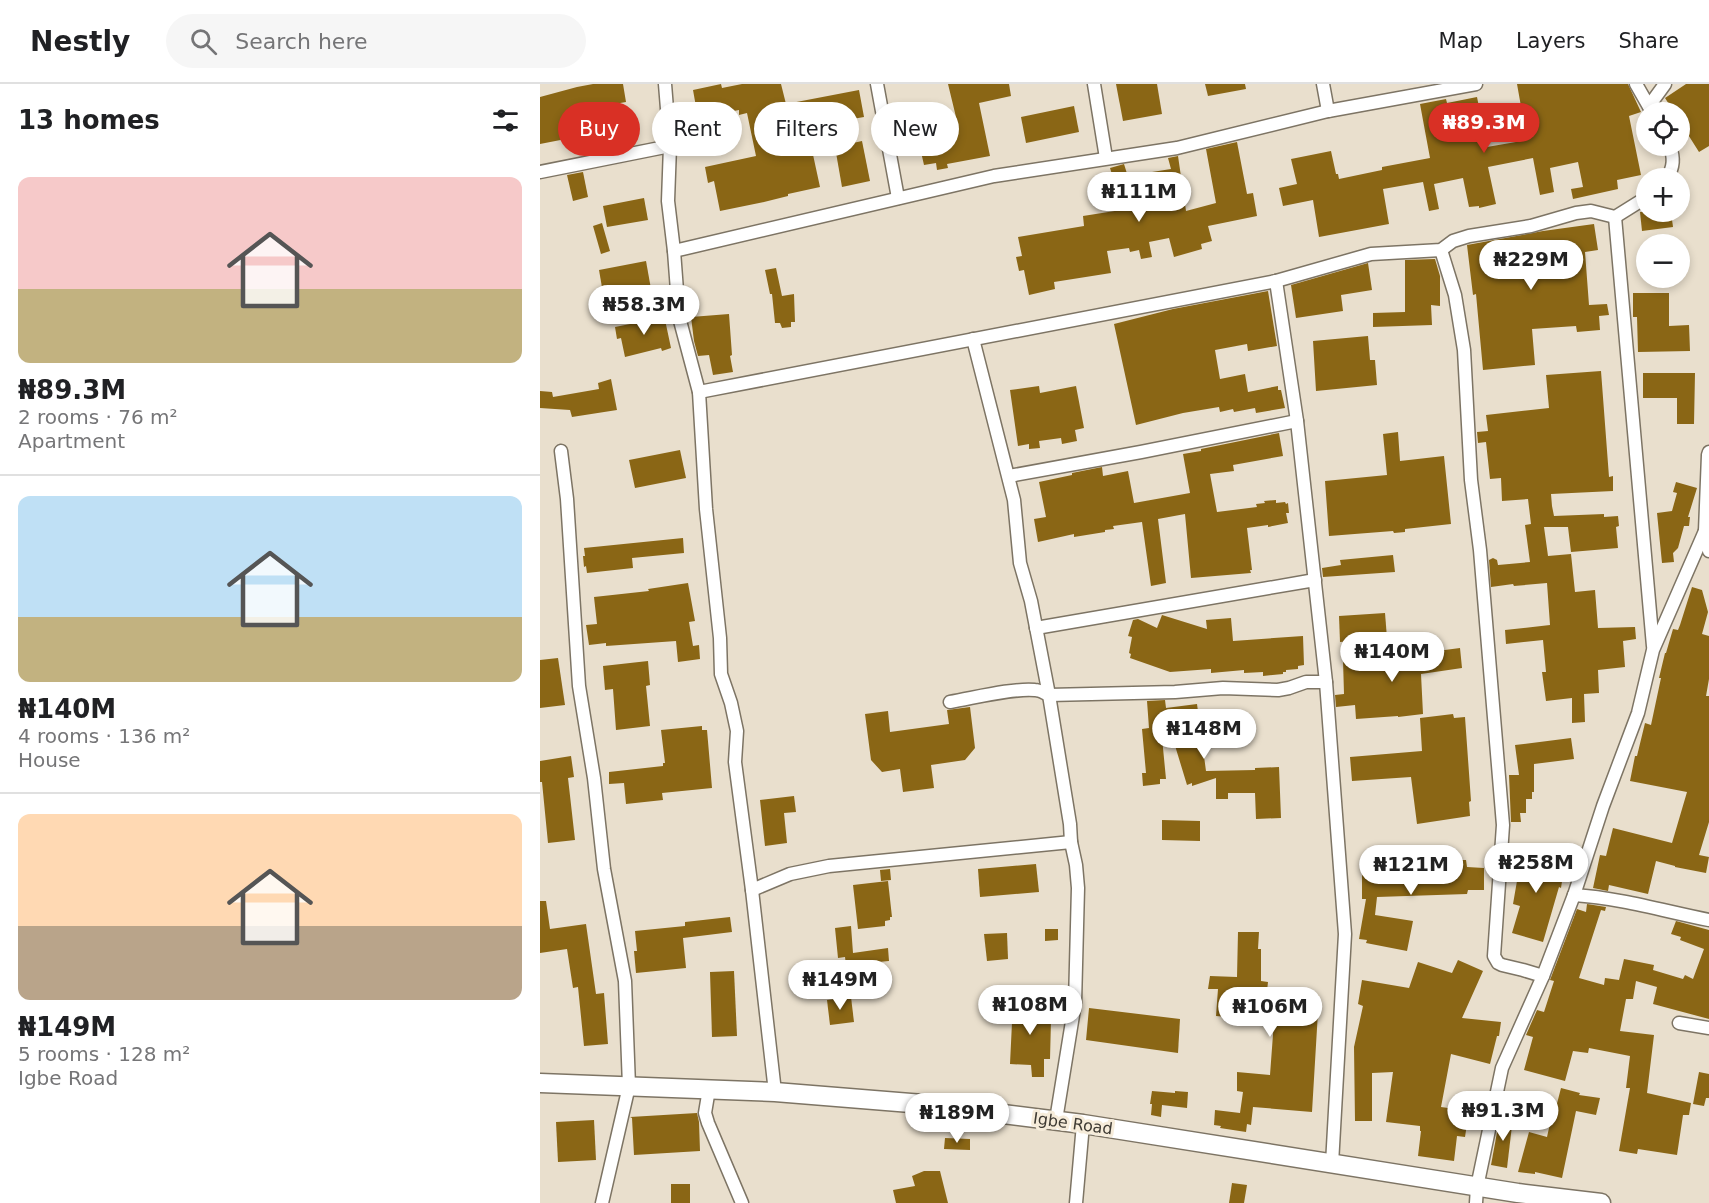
<!DOCTYPE html>
<meta charset="utf-8">
<style>
:root{--surface:#fff;--page:#f6f6f6;--text:#202124;--muted:#757577;--line:#e0e0e0;--accent:#d93025}
body{margin:0;font-family:"DejaVu Sans",sans-serif;background:var(--page);color:var(--text);height:100vh;display:flex;flex-direction:column;font-size:22px;white-space:nowrap}
*{box-sizing:border-box;margin:0}
p{font-size:20px;color:var(--muted)}
.icon{flex:none;width:33px;height:33px;fill:none;stroke:currentColor;stroke-width:2;stroke-linecap:round;stroke-linejoin:round}
.map{position:relative;flex:1;overflow:hidden}
.details{display:flex;flex-direction:column;background:var(--surface);width:540px}
.details>*{flex:none}
.hud{position:absolute;left:18px;top:18px;width:570px;height:54px;display:flex;gap:12px}
.fabs{position:absolute;left:1096px;top:18px;display:grid;gap:12px}
.fabs a{display:grid;place-items:center;width:54px;height:54px;border-radius:50%;background:var(--surface);box-shadow:0 3px 9px #0003;font-size:30px}
.price{position:absolute;translate:-50% -51px;padding:0 14px;border-radius:21px;background:#fff;color:#222;font-size:20px;line-height:39px;filter:drop-shadow(0 2px 3px #0008)}
.price::after{content:'';position:absolute;left:50%;top:36px;width:18px;height:14px;margin-left:-9px;background:inherit;clip-path:polygon(0 0,100% 0,50% 100%)}
.price.selected{background:var(--accent);color:#fff}
ul{padding:0;list-style:none}
li{display:grid;align-content:center;gap:12px;height:318px;padding:0 18px}
li+li{border-top:2px solid var(--line)}
li span{display:grid;place-items:center;height:186px;border-radius:12px;color:#555}
li>.icon{margin-inline-start:auto}
span .icon{width:108px;height:108px;fill:#fffc;stroke-width:1}
li b{font-size:26px}
h2{display:flex;justify-content:space-between;align-items:center;height:72px;padding:0 18px;font-size:26px}
.pill{padding:0 21px;border-radius:27px;background:var(--surface);box-shadow:0 3px 9px #0003;font-size:21px;line-height:54px}
.pill.selected{background:var(--accent);color:#fff}
header{display:flex;align-items:center;gap:36px;box-sizing:border-box;height:84px;padding:0 30px;background:var(--surface);border-bottom:2px solid var(--line)}
header strong{font-size:28px}
nav{display:flex;gap:33px;margin-inline-start:auto;font-size:21px}
.search{width:420px;height:54px;background:var(--page);display:flex;align-items:center;gap:15px;box-sizing:border-box;padding:0 21px;border-radius:33px;color:var(--muted);font-size:22px}
main{display:flex;flex:1;min-height:0}
.map>svg:first-child{display:block}
.building{fill:#8a6615}
.lines{fill:none;stroke-linecap:round;stroke-linejoin:round}
.street-casing{stroke:#7d7464;stroke-width:15}
.secondary-casing{stroke:#7d7464;stroke-width:21}
.street{stroke:#fff;stroke-width:12}
.secondary{stroke:#fff;stroke-width:18}
.labels{text-anchor:middle;stroke-width:6;stroke-linejoin:round;paint-order:stroke}
.street-label{font-size:16px;fill:#3e3a33;stroke:#f6ecda}
</style>
<header>
<strong>Nestly</strong>
<div class="search"><svg class="icon" aria-label="search" viewBox="0 0 24 24"><circle cx="10" cy="10" r="6"/><path d="M15 15l6 6"/></svg>Search here</div>
<nav><a>Map</a><a>Layers</a><a>Share</a></nav>
</header>
<main>
<section class="details">
<h2>13 homes<svg class="icon" aria-label="filters" viewBox="0 0 24 24"><path d="M4 7h16M4 17h16"/><circle cx="9" cy="7" r="2"/><circle cx="15" cy="17" r="2"/></svg></h2>
<ul>
<li><span style="background:linear-gradient(#f6c9c9 60%,#c2b280 0)"><svg class="icon" aria-label="home" viewBox="0 0 24 24"><path d="M3 11l9-7 9 7M6 9v11h12V9"/></svg></span><div><b>₦89.3M</b><p>2 rooms · 76 m²</p><p>Apartment</p></div></li>
<li><span style="background:linear-gradient(#bfe0f5 65%,#c2b280 0)"><svg class="icon" aria-label="home" viewBox="0 0 24 24"><path d="M3 11l9-7 9 7M6 9v11h12V9"/></svg></span><div><b>₦140M</b><p>4 rooms · 136 m²</p><p>House</p></div></li>
<li><span style="background:linear-gradient(#ffd9b3 60%,#b9a48a 0)"><svg class="icon" aria-label="home" viewBox="0 0 24 24"><path d="M3 11l9-7 9 7M6 9v11h12V9"/></svg></span><div><b>₦149M</b><p>5 rooms · 128 m²</p><p>Igbe Road</p></div></li>
</ul>
</section>
<div class="map">
<svg width="1169" height="1119" viewBox="0 0 1169 1119">
<rect width="100%" height="100%" fill="#e9dfcd"/>
<g class="building">
<polygon points="53,0 83,0 86,18 34,27 41,52 0,60 0,13 37,3"/>
<polygon points="181,0 182,4 202,0 241,0 246,20 319,6 324,33 267,43 280,103 248,110 248,112 224,118 180,127 174,97 168,99 165,83 216,72 207,29 199,31 199,26 158,34 153,6"/>
<polygon points="408,0 469,0 471,12 439,19 450,72 407,80 408,84 397,86 396,79 384,81 376,46 404,40 403,36 416,33"/>
<polygon points="576,0 617,0 622,30 583,37"/>
<polygon points="665,0 705,0 706,5 668,12"/>
<polygon points="977,0 1088,0 1101,28 1089,32 1101,91 1077,96 1078,105 1033,115 1031,105 1043,103 1038,78 1010,84 1014,108 1000,111 993,74 948,83 956,120 939,124 939,122 929,123 923,94 894,100 899,125 889,127 883,98 843,105 849,140 779,153 773,116 743,122 739,104 757,100 751,75 791,67 796,90 798,90 799,95 842,86 842,83 890,74 880,20 906,15 907,19 937,13 947,63 987,56"/>
<polygon points="1146,0 1169,0 1169,62 1159,68 1147,49 1140,54 1140,28 1134,28 1125,14"/>
<polygon points="534,22 539,48 486,59 481,33"/>
<polygon points="322,57 330,97 302,103 295,63"/>
<polygon points="697,58 707,110 713,109 717,132 668,142 672,157 661,160 662,165 634,173 629,154 609,158 612,173 601,175 599,166 590,168 589,164 567,167 571,189 514,198 515,205 489,211 484,186 479,187 476,173 482,172 478,153 544,142 543,132 581,126 578,109 570,84 584,80 594,112 615,108 612,88 631,85 628,74 638,72 646,127 676,119 666,65"/>
<polygon points="43,88 48,113 33,117 27,91"/>
<polygon points="104,114 108,136 67,143 63,122"/>
<polygon points="1100,128 1131,128 1133,143 1102,147"/>
<polygon points="62,139 70,167 61,170 53,142"/>
<polygon points="1054,140 1058,166 1045,168 1049,221 1067,220 1069,231 1059,232 1060,246 1037,248 1036,242 992,245 995,281 943,286 936,210 933,211 927,161 1003,147"/>
<polygon points="895,175 900,192 900,222 891,221 892,241 833,243 833,229 865,228 865,176"/>
<polygon points="106,177 111,205 64,215 59,186"/>
<polygon points="828,179 832,206 801,211 803,227 756,234 751,201"/>
<polygon points="236,184 242,212 254,210 255,238 251,238 251,243 242,244 240,239 235,239 232,210 230,210 225,186"/>
<polygon points="728,207 737,262 708,267 707,260 675,266 680,295 705,290 708,308 738,302 738,306 741,306 745,324 716,329 715,324 694,328 693,325 680,328 679,323 643,329 596,341 574,240 633,225"/>
<polygon points="1093,209 1129,209 1129,242 1149,241 1150,267 1098,268 1097,233 1093,233"/>
<polygon points="189,230 192,271 190,272 193,288 173,291 169,271 158,272 154,257 151,233"/>
<polygon points="124,231 131,264 122,267 121,264 85,273 81,254 77,255 75,243 115,235 114,233"/>
<polygon points="828,252 830,276 835,276 837,301 776,307 773,257"/>
<polygon points="1061,287 1069,393 1073,392 1073,407 1011,410 1012,422 1014,432 1064,430 1064,433 1078,432 1079,442 1076,443 1078,464 1031,468 1028,443 1004,443 1008,472 1031,470 1035,508 1055,506 1058,544 1095,543 1096,555 1083,557 1085,583 1058,586 1059,609 1044,610 1045,638 1032,639 1032,614 1006,617 1002,588 1006,588 1003,556 966,560 965,546 1010,541 1007,499 974,502 973,500 951,503 949,476 953,474 957,476 958,481 990,478 985,441 991,440 988,415 962,417 961,394 950,395 946,358 938,359 937,348 948,347 946,331 1009,324 1006,291"/>
<polygon points="1103,289 1155,289 1154,340 1137,340 1137,314 1103,314"/>
<polygon points="71,295 77,326 32,333 30,326 0,324 0,307 12,308 13,313 59,305 58,299"/>
<polygon points="499,302 500,309 536,302 544,344 535,346 537,357 522,360 521,354 499,357 500,364 489,365 489,360 478,362 470,306"/>
<polygon points="858,348 860,377 904,372 911,440 865,445 865,448 854,449 853,447 789,452 785,397 847,391 843,350"/>
<polygon points="739,349 743,372 693,381 694,387 670,390 677,428 717,423 716,420 725,419 724,417 736,416 736,419 745,418 746,420 748,419 749,429 746,429 748,439 728,443 728,441 707,444 712,486 710,486 711,489 651,494 645,430 618,435 626,499 611,502 602,438 573,442 574,445 565,446 565,448 534,453 534,450 498,458 494,435 506,433 499,398 532,391 532,389 562,383 563,392 588,387 594,419 650,409 643,370 661,367 661,365"/>
<polygon points="140,366 146,394 95,404 89,376"/>
<polygon points="1136,398 1157,404 1148,433 1150,433 1149,442 1144,442 1138,464 1133,469 1134,478 1122,479 1117,429 1132,427 1137,409 1133,408"/>
<polygon points="143,454 144,469 92,474 93,484 47,489 46,482 44,483 43,472 45,472 44,464"/>
<polygon points="853,471 855,488 783,493 782,484 801,481 800,476"/>
<polygon points="148,499 155,537 149,538 153,562 159,561 160,575 138,578 136,557 66,562 66,559 49,561 46,541 57,540 54,513 109,507 108,505"/>
<polygon points="1152,503 1162,506 1168,528 1162,550 1169,552 1169,595 1166,612 1169,612 1169,738 1159,771 1169,773 1166,789 1135,783 1135,782 1116,777 1108,810 1069,801 1068,807 1053,804 1060,771 1066,772 1073,744 1132,759 1147,708 1090,697 1095,672 1097,672 1105,639 1111,641 1121,594 1119,594 1125,569 1126,569 1133,545 1138,546 1140,541"/>
<polygon points="845,529 847,554 800,558 799,532"/>
<polygon points="622,531 667,545 666,536 691,534 693,557 763,552 764,581 758,582 758,585 746,586 746,588 743,588 743,590 723,592 723,588 704,589 704,586 671,589 671,585 630,588 590,574 591,570 589,569 592,553 588,552 593,536 598,535 617,544"/>
<polygon points="920,564 922,584 881,590 883,630 858,633 858,632 816,635 815,621 796,623 795,611 804,610 803,576 867,573 867,571"/>
<polygon points="18,574 25,621 0,624 0,576"/>
<polygon points="108,577 110,601 106,602 110,642 76,646 73,605 65,606 63,582"/>
<polygon points="625,616 626,624 657,620 666,687 715,686 715,684 739,683 741,734 716,735 715,709 688,709 688,715 676,715 676,694 652,702 652,699 647,701 626,632 620,633 626,695 620,695 620,700 603,702 602,689 606,689 602,645 609,644 607,617"/>
<polygon points="430,623 435,664 425,676 391,681 394,704 363,708 360,685 342,688 331,676 325,630 348,627 350,648 409,640 407,626"/>
<polygon points="913,630 914,634 925,633 931,717 929,718 930,732 877,740 871,693 812,697 810,673 882,667 880,634"/>
<polygon points="162,642 162,646 167,646 172,704 122,709 123,716 86,720 84,699 69,700 69,688 123,682 123,679 125,679 121,646"/>
<polygon points="1031,654 1034,675 994,680 994,708 992,708 992,715 986,715 986,729 980,729 981,738 971,738 969,691 979,691 975,661"/>
<polygon points="31,672 34,693 28,694 35,756 8,759 2,698 0,698 0,677"/>
<polygon points="254,712 256,728 244,729 247,759 225,762 220,716"/>
<polygon points="622,736 660,737 660,757 622,756"/>
<polygon points="976,771 1025,778 1021,804 1019,803 1003,858 972,849 980,822 973,820 977,797 973,797"/>
<polygon points="913,776 926,776 927,783 944,784 944,806 928,806 927,810 837,813 835,831 873,837 867,867 826,859 827,856 819,855 826,815 822,815 822,788 834,787 834,789 861,787 862,783 895,782 895,779 913,779"/>
<polygon points="496,780 499,808 440,813 438,785"/>
<polygon points="350,785 351,796 341,797 340,786"/>
<polygon points="348,797 352,833 350,833 350,836 345,837 345,842 318,845 313,801"/>
<polygon points="0,817 6,817 10,845 46,840 56,910 64,909 68,960 44,962 38,903 33,904 27,865 0,869"/>
<polygon points="1047,820 1066,823 1065,827 1061,826 1039,894 1064,901 1065,894 1079,896 1084,875 1114,881 1113,886 1143,895 1145,891 1153,895 1164,865 1140,856 1141,853 1131,850 1136,837 1169,846 1169,935 1113,920 1117,903 1096,897 1093,915 1086,915 1080,947 1114,951 1107,1009 1151,1019 1149,1031 1143,1031 1137,1071 1098,1065 1097,1070 1079,1067 1090,1004 1086,1004 1090,972 1049,964 1048,969 1033,967 1025,997 984,986 993,953 986,951 997,926 1004,928 1014,897 1010,896 1037,825 1046,828"/>
<polygon points="190,833 192,848 143,854 146,884 96,889 94,867 97,867 95,847 145,842 145,838"/>
<polygon points="311,842 313,869 348,864 349,877 306,881 305,873 298,874 295,844"/>
<polygon points="505,845 518,845 518,856 505,857"/>
<polygon points="698,848 719,848 718,865 721,865 721,897 728,898 727,907 779,911 772,1028 713,1023 711,1041 707,1040 706,1048 680,1044 681,1042 674,1041 675,1026 700,1029 703,1008 697,1007 697,988 730,991 734,937 676,932 678,905 668,905 670,892 697,893"/>
<polygon points="467,849 468,875 447,877 444,850"/>
<polygon points="918,876 943,887 922,934 961,938 959,952 957,952 950,980 911,970 901,1023 929,1027 925,1053 917,1052 914,1077 878,1072 881,1047 880,1047 880,1042 846,1038 853,988 832,989 832,1037 815,1037 814,963 823,922 818,920 822,896 869,904 878,878 912,889"/>
<polygon points="194,887 197,952 172,953 170,888"/>
<polygon points="311,913 314,938 290,941 287,916"/>
<polygon points="505,917 504,937 511,936 510,975 504,975 504,993 492,993 491,981 470,980 473,918"/>
<polygon points="549,924 640,935 638,969 546,956"/>
<polygon points="1159,988 1169,990 1169,1014 1166,1014 1164,1022 1153,1020"/>
<polygon points="1021,1004 1040,1009 1039,1011 1060,1014 1056,1031 1036,1027 1022,1094 995,1088 995,1090 978,1088 989,1048 1007,1053 1011,1035 1013,1035"/>
<polygon points="612,1007 635,1009 635,1007 648,1008 647,1024 622,1021 621,1033 611,1031 612,1020 610,1020"/>
<polygon points="157,1029 159,1038 160,1067 94,1071 92,1034 90,1033"/>
<polygon points="960,1032 973,1033 967,1084 951,1081"/>
<polygon points="54,1036 56,1076 18,1078 16,1038"/>
<polygon points="405,1054 430,1055 430,1066 404,1065"/>
<polygon points="384,1087 400,1087 408,1119 356,1119 353,1106 375,1102 372,1092"/>
<polygon points="692,1099 707,1101 704,1119 689,1119"/>
<rect x="131" y="1100" width="19" height="19"/>
</g>
<g class="lines">
<g class="street-casing">
<g id="street">
<polyline points="125,0 130,62 128,117 134,167 139,233 159,308 166,425 180,554 181,590 191,619 197,647 195,678 212,806 235,1008"/>
<polyline points="337,0 358,114"/>
<polyline points="554,0 566,74"/>
<polyline points="783,0 788,27"/>
<polyline points="1096,0 1112,28"/>
<polyline points="1109,22 1125,0"/>
<polyline points="0,88 130,62"/>
<path d="M1127,94C1134,83 1134,74 1130,62"/>
<polyline points="1075,133 1113,562"/>
<polyline points="901,166 915,211 924,266 931,396 940,466 963,741 954,872 958,879 962,881 983,886 1003,892"/>
<polyline points="134,167 454,92 637,64 788,27 936,0"/>
<polyline points="736,197 757,337 786,598 805,850 792,1080"/>
<polyline points="433,255 474,416 480,479 491,517 509,611 530,740 531,758 536,781 538,804 535,919 516,1036"/>
<polyline points="159,308 736,197 831,170 901,166 913,157 929,152 991,142 1036,129 1051,127 1075,133 1107,113"/>
<polyline points="21,367 27,415 39,602 54,694 64,785 85,897 89,1002 62,1119"/>
<polyline points="1169,368 1168,371 1165,447 1169,467"/>
<polyline points="469,392 601,368 757,337"/>
<polyline points="496,544 775,496"/>
<path d="M410,618C434,614 472,604 495,606C500,606 504,609 509,611L635,608L683,604L738,606L749,604L766,598H786"/>
<polyline points="212,806 250,790 289,782 531,758"/>
<path d="M1034,811C1080,814 1124,827 1169,836"/>
<polyline points="1139,939 1169,944"/>
<polyline points="169,1005 165,1029 168,1039 202,1119"/>
<polyline points="536,1119 543,1040"/>
<polyline points="936,1119 937,1103 962,984 1003,892 1034,811 1063,722 1098,629 1113,566 1165,447"/>
</g>
</g>
<g class="secondary-casing">
<polyline id="secondary" points="0,999 235,1008 383,1020 543,1040 978,1109 1061,1119"/>
</g>
<use href="#street" class="street"/>
<use href="#secondary" class="secondary"/>
</g>
<g class="labels">
<g class="street-label">
<text transform="translate(533 1039) rotate(8)" y="6">Igbe Road</text>
</g>
</g>
</svg>
<div class="fabs">
<a><svg class="icon" aria-label="locate" viewBox="0 0 24 24"><circle cx="12" cy="12" r="6"/><path d="M12 2v4M12 18v4M2 12h4M18 12h4"/></svg></a>
<a>+</a>
<a>−</a>
</div>
<b class="price selected" style="left:944px;top:70px">₦89.3M</b>
<b class="price" style="left:599px;top:139px">₦111M</b>
<b class="price" style="left:991px;top:207px">₦229M</b>
<b class="price" style="left:104px;top:252px">₦58.3M</b>
<b class="price" style="left:852px;top:599px">₦140M</b>
<b class="price" style="left:664px;top:676px">₦148M</b>
<b class="price" style="left:996px;top:810px">₦258M</b>
<b class="price" style="left:871px;top:812px">₦121M</b>
<b class="price" style="left:300px;top:927px">₦149M</b>
<b class="price" style="left:490px;top:952px">₦108M</b>
<b class="price" style="left:730px;top:954px">₦106M</b>
<b class="price" style="left:963px;top:1058px">₦91.3M</b>
<b class="price" style="left:417px;top:1060px">₦189M</b>
<div class="hud">
<a class="pill selected">Buy</a>
<a class="pill">Rent</a>
<a class="pill">Filters</a>
<a class="pill">New</a>
</div>
</div>
</main>
